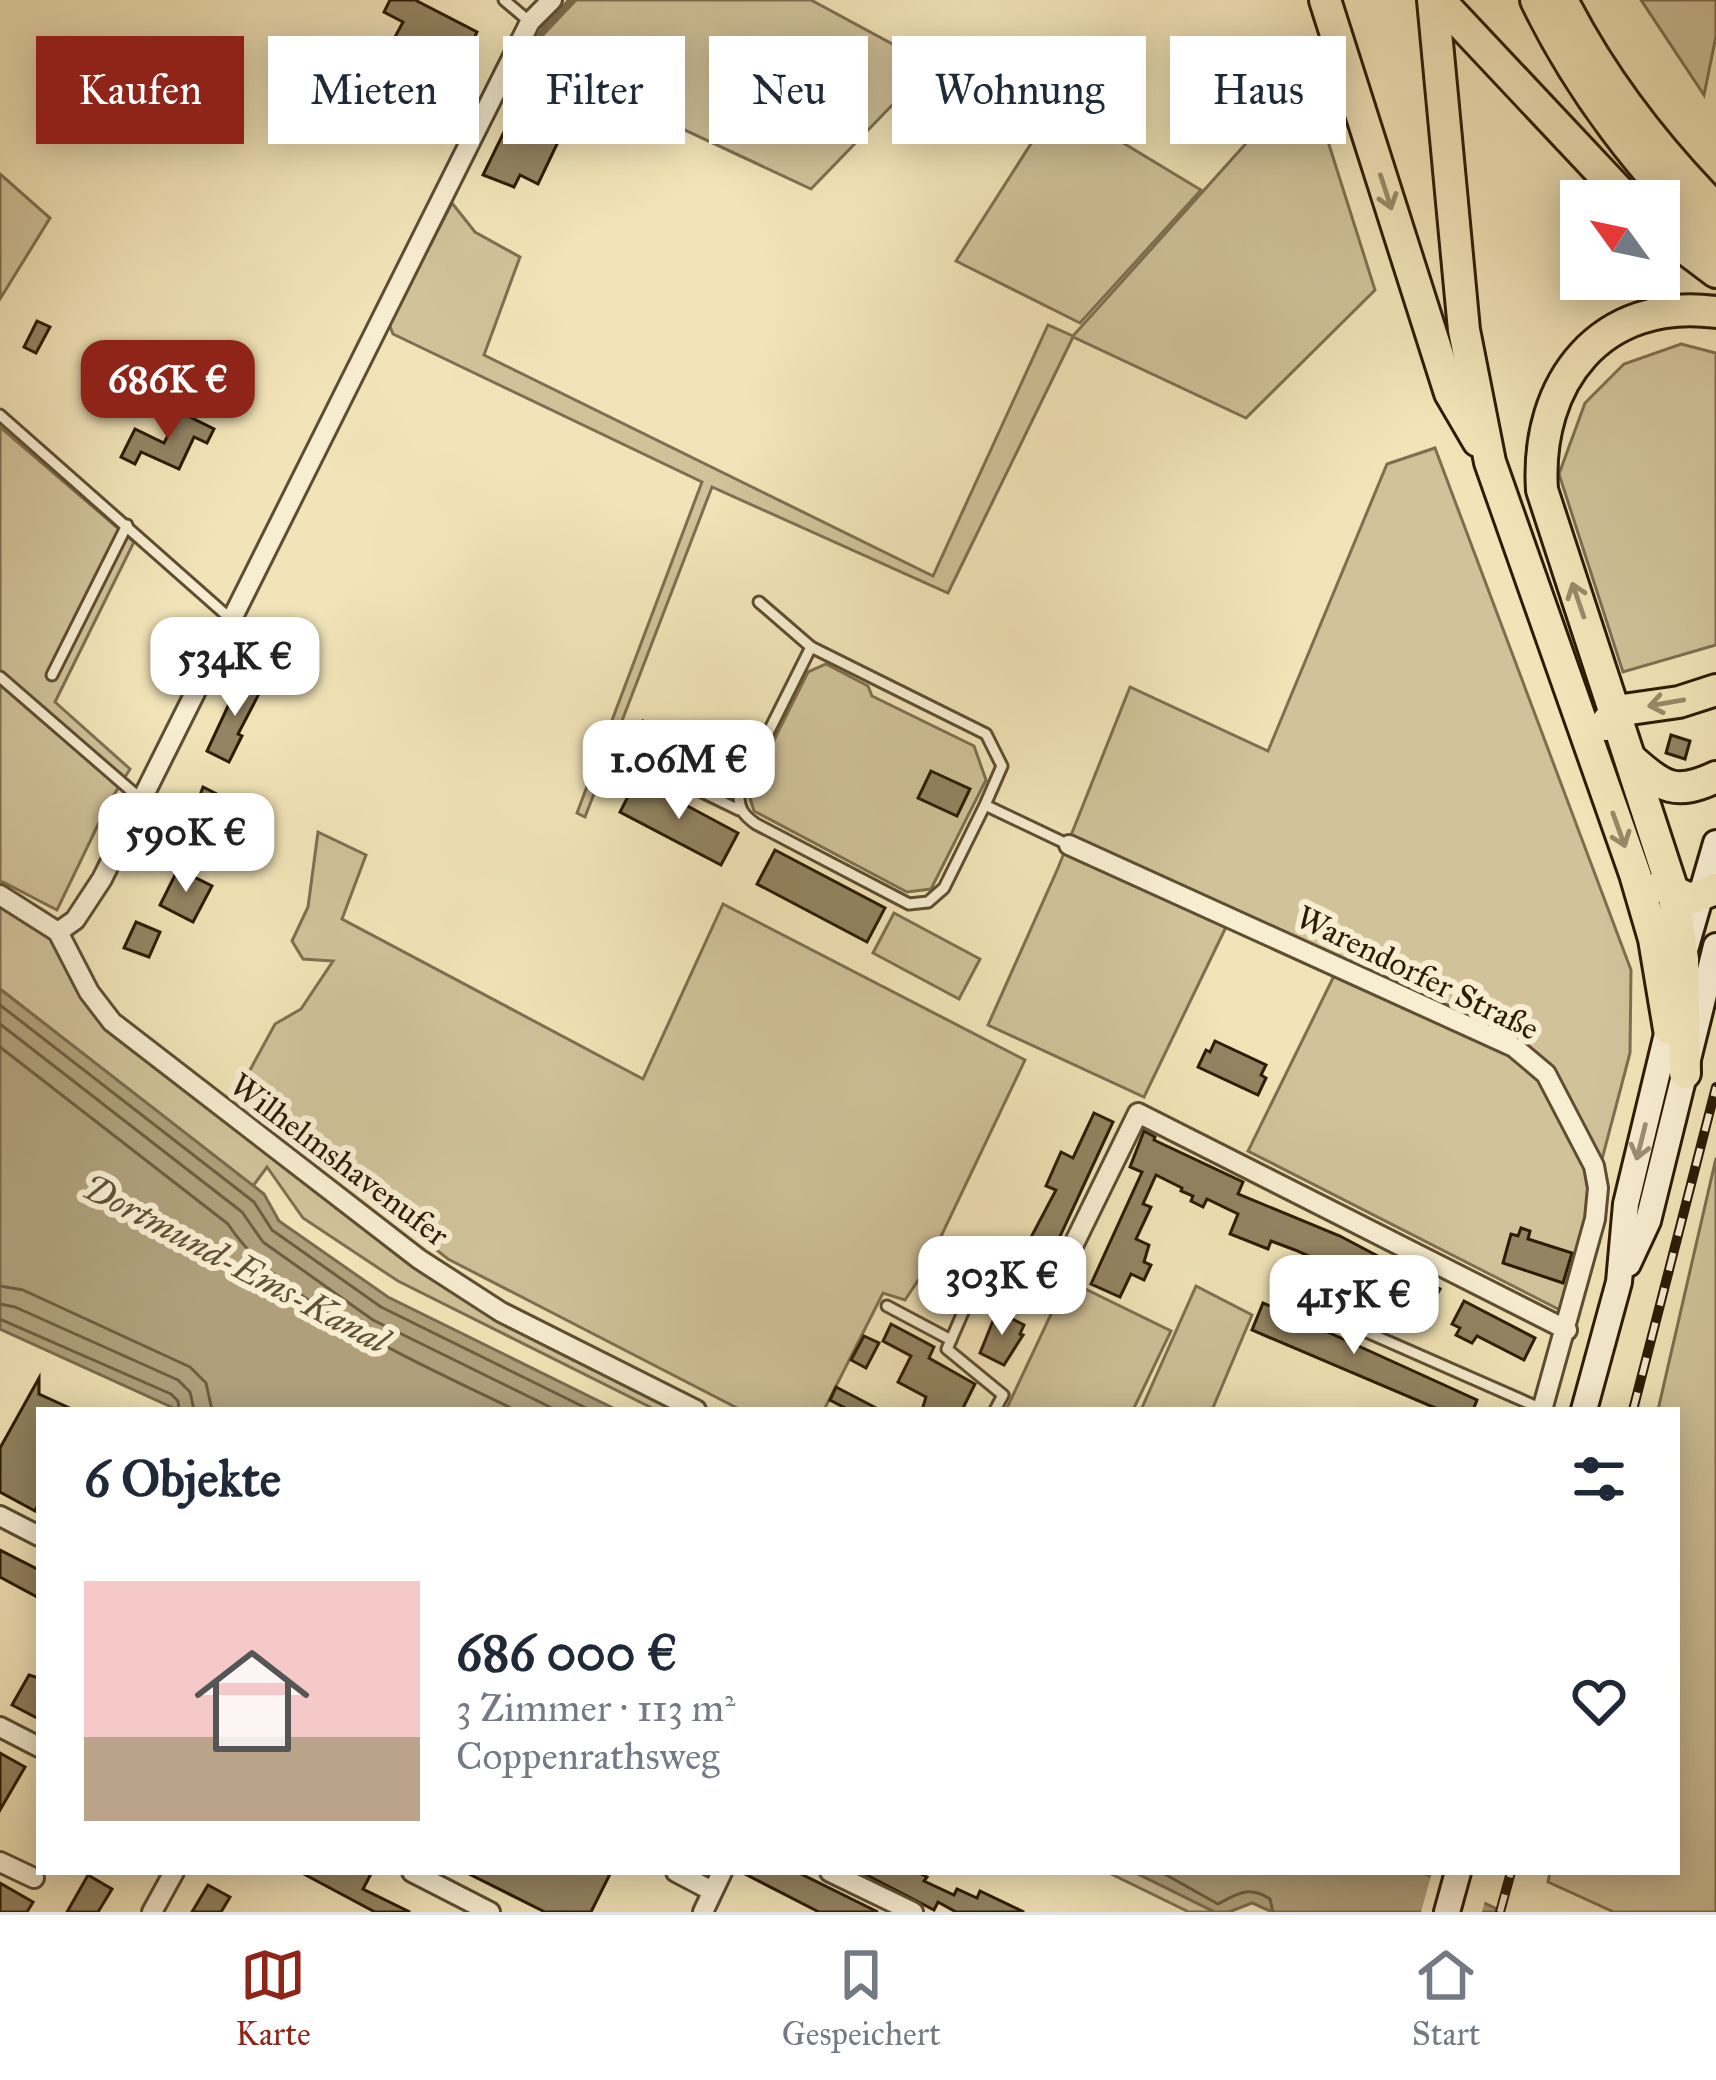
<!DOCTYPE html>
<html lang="de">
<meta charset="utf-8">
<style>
:root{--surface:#fff;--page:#f2f2f3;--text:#1f2937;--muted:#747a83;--line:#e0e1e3;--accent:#8f2418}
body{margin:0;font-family:"IM FELL Great Primer",serif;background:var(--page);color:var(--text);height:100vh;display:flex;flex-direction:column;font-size:45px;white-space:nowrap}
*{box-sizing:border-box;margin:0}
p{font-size:39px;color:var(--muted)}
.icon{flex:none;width:66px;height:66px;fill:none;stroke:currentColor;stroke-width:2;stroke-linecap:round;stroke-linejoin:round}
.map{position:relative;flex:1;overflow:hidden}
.sheet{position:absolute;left:36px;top:1407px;width:1644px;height:468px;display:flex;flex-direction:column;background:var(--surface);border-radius:0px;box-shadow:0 6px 30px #0003}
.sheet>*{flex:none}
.hud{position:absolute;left:36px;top:36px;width:1644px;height:108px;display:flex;gap:24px}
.needle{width:78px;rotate:303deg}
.fabs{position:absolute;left:1560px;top:180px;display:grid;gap:24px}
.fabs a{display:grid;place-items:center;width:120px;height:120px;border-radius:0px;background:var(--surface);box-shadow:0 6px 30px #0003;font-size:60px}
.price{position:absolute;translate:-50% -102px;padding:0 27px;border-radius:24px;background:#fff;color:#222;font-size:39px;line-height:78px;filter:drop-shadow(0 3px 6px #0008)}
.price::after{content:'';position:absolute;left:50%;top:72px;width:36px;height:27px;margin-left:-18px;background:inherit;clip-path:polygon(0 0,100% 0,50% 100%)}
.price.selected{background:var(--accent);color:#fff}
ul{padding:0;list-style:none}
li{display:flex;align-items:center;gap:36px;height:300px;padding:0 48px}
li+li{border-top:3px solid var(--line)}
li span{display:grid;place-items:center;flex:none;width:336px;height:240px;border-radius:0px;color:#555}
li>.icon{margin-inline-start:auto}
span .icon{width:144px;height:144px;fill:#fffc;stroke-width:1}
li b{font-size:51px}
h2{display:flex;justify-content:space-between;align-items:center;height:144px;padding:0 48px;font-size:51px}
.pill{padding:0 42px;border-radius:0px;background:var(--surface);box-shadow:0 6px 30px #0003;font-size:42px;line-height:108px}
.pill.selected{background:var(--accent);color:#fff}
.dock{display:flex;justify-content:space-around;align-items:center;height:168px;border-top:3px solid var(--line);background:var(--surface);font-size:33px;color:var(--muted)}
.dock a{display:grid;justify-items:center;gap:6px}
.dock .selected{color:var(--accent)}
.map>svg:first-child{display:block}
.green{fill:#d1c29a;stroke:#7f6f50;stroke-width:3}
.water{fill:#afa07b;stroke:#7b6b4c;stroke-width:3}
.pier{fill:#f2e4b8}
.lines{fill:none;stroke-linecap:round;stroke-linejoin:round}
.shore{stroke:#6e5e40;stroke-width:3}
.stream{stroke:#7b6b4c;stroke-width:6}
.building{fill:#938462;stroke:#2d1c05;stroke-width:3}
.service-casing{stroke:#5e4e32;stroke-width:15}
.minor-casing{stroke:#5e4e32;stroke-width:24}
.secondary-casing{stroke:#2d1c05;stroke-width:30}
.trunk-casing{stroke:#2d1c05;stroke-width:36}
.service{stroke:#f7edd1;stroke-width:9}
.minor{stroke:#f7edd1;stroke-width:18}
.secondary{stroke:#f7edd1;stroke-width:24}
.trunk{stroke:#f2e4b8;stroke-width:30}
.rail-casing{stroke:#2d1c05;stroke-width:10}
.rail{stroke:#f7edd1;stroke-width:6;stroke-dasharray:18;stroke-linecap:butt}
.oneway{stroke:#998a67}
.oneway2{stroke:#9c8f75}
.labels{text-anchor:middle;stroke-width:12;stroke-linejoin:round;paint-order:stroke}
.street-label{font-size:33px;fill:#2d1c05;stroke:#f7edd1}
.water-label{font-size:36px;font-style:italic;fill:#615134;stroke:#f7edd1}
</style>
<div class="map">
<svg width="1716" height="1912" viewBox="0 0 1716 1912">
<rect width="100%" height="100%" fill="#f2e4b8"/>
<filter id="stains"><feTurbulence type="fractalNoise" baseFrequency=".00167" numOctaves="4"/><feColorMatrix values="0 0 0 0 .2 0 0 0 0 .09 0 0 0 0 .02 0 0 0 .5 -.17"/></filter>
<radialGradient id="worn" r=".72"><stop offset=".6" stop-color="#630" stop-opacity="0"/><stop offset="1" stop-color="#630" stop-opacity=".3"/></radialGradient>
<g class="green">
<polygon points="576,0 811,0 931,65 811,189 533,59 541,37"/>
<polygon points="1641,0 1716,0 1716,36 1704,95"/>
<polygon points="1304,79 1319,113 1375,290 1246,418 1073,337 948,593 712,487 585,817 577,813 702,482 393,334 389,324 452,203 475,232 520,257 484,355 933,576 1048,325 1073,336"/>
<polygon points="1057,103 1201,190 1080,323 956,261"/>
<polygon points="0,174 50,218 0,299"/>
<polygon points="1681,344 1716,353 1716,645 1623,672 1559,474 1585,403 1624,364"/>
<polygon points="0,427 134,542 55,702 130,769 107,806 57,910 3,882 0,884"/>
<polygon points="1435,448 1631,970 1630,1053 1562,1311 1248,1151 1334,976 1226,927 1144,1097 988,1025 1058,868 1130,687 1268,751 1387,464"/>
<polygon points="826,664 868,686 872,696 974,746 986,780 931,889 907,892 754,811 748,792 808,672"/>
<polygon points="318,832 366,855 342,919 643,1079 723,904 1025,1060 925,1270 905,1300 883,1293 824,1410 741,1410 448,1259 237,1094 275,1024 301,1009 333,961 303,959 292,941 308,907"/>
<polygon points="0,905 51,938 82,998 105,1028 411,1263 486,1311 679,1410 656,1410 398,1281 303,1218 267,1167 253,1186 0,989"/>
<polygon points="894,913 980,959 959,999 873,953"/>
<polygon points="1716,1158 1716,1912 1614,1912 1548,1882 1550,1872 1677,1872 1677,1410 1658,1410"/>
<polygon points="1067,1280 1171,1331 1133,1410 1006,1410"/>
<polygon points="1196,1286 1252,1315 1212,1410 1141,1410"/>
<polygon points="1107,1872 1134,1872 1215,1912 1189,1912"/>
</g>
<g class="water">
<polygon points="0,989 264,1194 279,1221 388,1297 617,1410 178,1410 0,1329"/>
<polygon points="1134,1872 1421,1872 1503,1912 1272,1912 1252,1903 1229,1912 1215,1912"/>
</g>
<polygon class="pier" points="1432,1872 1486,1897 1482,1912 1421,1912"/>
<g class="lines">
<g class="shore">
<polyline points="0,1005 254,1202 272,1230 381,1307 590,1410"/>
<polyline points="0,1024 242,1212 263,1242 373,1320 556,1410"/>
<path d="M0,1047L228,1224C279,1304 430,1368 515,1410"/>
<polyline points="0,1286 23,1290 190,1367 206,1383 212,1410"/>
<polyline points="0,1304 15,1307 178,1380 190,1392 194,1410"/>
<polyline points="0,1319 171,1394 178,1401 179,1410"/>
<path d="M1161,1872L1218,1904C1237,1894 1249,1885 1270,1899L1273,1912"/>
</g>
<polyline class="stream" points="526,57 545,27 571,0"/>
</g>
<g class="building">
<polygon points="390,0 415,0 477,32 467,54 439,40 422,71 387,52 403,22 384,12"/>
<polygon points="550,92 577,102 538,184 520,175 514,187 483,175 523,93 544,103"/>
<polygon points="37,321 50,327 36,353 24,347"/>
<polygon points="183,362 195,368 188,394 172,386"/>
<polygon points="180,412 214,429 207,443 194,437 179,469 141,452 135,464 121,457 135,429 164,443"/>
<polygon points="242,676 263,686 238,734 242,736 229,762 207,751"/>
<polygon points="643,721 665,733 647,764 626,753"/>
<polygon points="1671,735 1690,741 1685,759 1666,753"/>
<polygon points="931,771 970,789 957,816 918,798"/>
<polygon points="637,779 738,833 721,865 620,812"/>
<polygon points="203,787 235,803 214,837 189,824"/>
<polygon points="775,850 885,908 867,942 757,884"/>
<polygon points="178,869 212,886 193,922 160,905"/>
<polygon points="136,922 160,932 149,957 124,948"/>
<polygon points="1215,1041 1266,1065 1261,1075 1266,1078 1258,1095 1198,1067 1206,1050 1210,1052"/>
<polygon points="1094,1113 1113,1122 1056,1245 1051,1243 1039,1267 1020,1258 1056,1190 1046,1186 1061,1152 1073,1158"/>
<polygon points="1144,1131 1155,1137 1154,1140 1243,1182 1238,1194 1340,1236 1440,1289 1429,1310 1377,1286 1353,1270 1347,1280 1331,1272 1333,1267 1295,1250 1271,1241 1268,1249 1230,1234 1238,1214 1207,1199 1203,1207 1191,1201 1193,1196 1181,1191 1182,1188 1156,1175 1143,1204 1151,1207 1136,1239 1149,1245 1144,1262 1151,1265 1144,1280 1131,1274 1120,1297 1091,1284 1142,1172 1130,1167"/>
<polygon points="1521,1228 1530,1231 1528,1239 1572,1253 1563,1283 1503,1263 1511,1234 1518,1236"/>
<polygon points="1034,1268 1054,1278 1042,1303 1022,1293"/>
<polygon points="1290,1292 1305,1298 1297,1318 1477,1400 1473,1410 1440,1410 1252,1330 1263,1303 1282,1311"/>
<polygon points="1464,1301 1535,1338 1524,1360 1477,1336 1472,1343 1456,1335 1460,1328 1452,1324"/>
<polygon points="997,1311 1024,1325 1020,1334 1023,1335 1004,1365 980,1353"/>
<polygon points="891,1324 934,1347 929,1358 975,1384 962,1410 922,1410 926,1397 898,1382 911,1356 883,1341"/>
<polygon points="864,1336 879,1343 866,1368 851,1360"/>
<polygon points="39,1378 39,1394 74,1410 39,1410 39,1503 35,1511 0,1492 0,1448"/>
<polygon points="836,1387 880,1410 849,1410 830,1400"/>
<polygon points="0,1550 39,1570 39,1598 0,1577"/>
<polygon points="29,1675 39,1678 39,1719 12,1705"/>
<polygon points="0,1753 25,1767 0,1810"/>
<polygon points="300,1872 372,1872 363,1889 410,1912 375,1912"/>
<polygon points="465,1872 611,1872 591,1912 545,1912"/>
<polygon points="741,1872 797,1872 878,1912 819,1912"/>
<polygon points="861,1872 917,1872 927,1877 924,1881 954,1895 957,1889 977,1898 980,1891 1024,1912 956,1912 938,1902 934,1910"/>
<polygon points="88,1875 112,1889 98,1912 67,1912"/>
<polygon points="0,1883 33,1902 27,1912 0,1912"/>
<polygon points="208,1885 230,1897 221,1912 192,1912"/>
</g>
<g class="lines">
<g class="service-casing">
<g id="service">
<polyline points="504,0 530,22"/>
<polyline points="0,415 233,621"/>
<polyline points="759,602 811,647"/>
<polyline points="52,675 127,525"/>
<polyline points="0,677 142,800"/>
<polyline points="663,773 739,810"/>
<path d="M985,805L944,888L928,902L909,904L756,824C743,815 738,808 739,791L811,647L986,734L1002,766L985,805L1069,845"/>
<polyline points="887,1306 951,1340"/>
<polyline points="964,1310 947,1349 1003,1395 995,1410"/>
<polyline points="1337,1319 1542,1409"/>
</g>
</g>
<g class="minor-casing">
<g id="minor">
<polyline points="1069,845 1514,1047 1546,1074 1594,1166 1598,1188 1595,1219 1542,1410"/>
<polyline points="0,895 58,932 89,992 112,1022 419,1259 501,1312 696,1410"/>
<polyline points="58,932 75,920 102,879 530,22 552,0"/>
<polyline points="1068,1256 1138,1113 1567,1330"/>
<polyline points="0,1516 39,1536"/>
<polyline points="0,1727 39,1747"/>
<polyline points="0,1862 34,1878"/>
<polyline points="412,1872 490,1912"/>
<polyline points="676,1872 712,1891"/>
<polyline points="830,1872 913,1912"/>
<polyline points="152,1912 174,1872"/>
<polyline points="703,1912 722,1872"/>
</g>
</g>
<g class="secondary-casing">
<g id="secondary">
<polyline points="1685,950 1716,843"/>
<polyline points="1628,1264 1648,1221 1716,946"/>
<polyline points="1584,1410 1619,1282 1626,1204 1672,1013"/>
<polyline points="1447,1912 1458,1872"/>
</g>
</g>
<g class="trunk-casing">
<g id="trunk">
<polyline points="1325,0 1450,393 1478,441"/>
<polyline points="1433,0 1464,330 1490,462 1635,874 1654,939 1669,1029"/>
<polyline points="1439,0 1628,201"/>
<path d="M1536,0C1578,87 1644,176 1716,241"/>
<path d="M1562,0C1601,77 1656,148 1716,209"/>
<polyline points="1659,229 1716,272"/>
<polyline points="1605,725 1616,711 1679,702 1716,690"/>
<path d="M1632,760C1663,788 1676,796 1716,777"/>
<polyline points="1661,886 1690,899 1716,889"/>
<path d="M1685,1073L1683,959L1673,891L1542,490C1535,382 1601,297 1716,312"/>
</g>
</g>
<use href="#service" class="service"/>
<use href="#minor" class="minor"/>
<use href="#secondary" class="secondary"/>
<use href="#trunk" class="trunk"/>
<g class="rail-casing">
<g id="rail">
<polyline points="1633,1410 1716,1087"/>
<polyline points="1500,1912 1511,1872"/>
</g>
</g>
<use href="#rail" class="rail"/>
</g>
<defs><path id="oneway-shaft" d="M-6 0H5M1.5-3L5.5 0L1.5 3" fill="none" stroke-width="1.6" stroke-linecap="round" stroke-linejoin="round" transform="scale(3)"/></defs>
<g class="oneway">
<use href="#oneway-shaft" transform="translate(1386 192) rotate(72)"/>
<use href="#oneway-shaft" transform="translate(1578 600) rotate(-109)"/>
<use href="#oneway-shaft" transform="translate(1666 703) rotate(170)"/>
<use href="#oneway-shaft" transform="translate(1619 830) rotate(70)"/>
</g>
<use class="oneway2" href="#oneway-shaft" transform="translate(1641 1142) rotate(104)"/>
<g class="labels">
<g class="street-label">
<text transform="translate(1418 972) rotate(26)" y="12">Warendorfer Straße</text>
<text transform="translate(340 1159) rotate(37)" y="12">Wilhelmshavenufer</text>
</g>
<g class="water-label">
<text transform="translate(236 1263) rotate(28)" y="13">Dortmund-Ems-Kanal</text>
</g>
</g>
<rect width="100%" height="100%" filter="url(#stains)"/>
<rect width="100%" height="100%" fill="url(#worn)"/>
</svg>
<div class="fabs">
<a><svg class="needle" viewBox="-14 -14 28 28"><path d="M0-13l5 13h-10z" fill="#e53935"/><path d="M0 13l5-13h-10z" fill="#747a83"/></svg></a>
</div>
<b class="price selected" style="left:168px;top:442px">686K €</b>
<b class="price" style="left:235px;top:719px">534K €</b>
<b class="price" style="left:679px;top:822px">1.06M €</b>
<b class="price" style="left:186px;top:895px">590K €</b>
<b class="price" style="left:1002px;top:1338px">303K €</b>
<b class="price" style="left:1354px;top:1357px">415K €</b>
<div class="hud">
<a class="pill selected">Kaufen</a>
<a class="pill">Mieten</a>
<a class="pill">Filter</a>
<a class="pill">Neu</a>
<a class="pill">Wohnung</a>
<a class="pill">Haus</a>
</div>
<section class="sheet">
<h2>6 Objekte<svg class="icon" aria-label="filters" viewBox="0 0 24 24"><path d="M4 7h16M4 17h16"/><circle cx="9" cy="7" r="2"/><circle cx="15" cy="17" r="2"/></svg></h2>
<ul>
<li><span style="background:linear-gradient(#f6c9c9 65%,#b9a48a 0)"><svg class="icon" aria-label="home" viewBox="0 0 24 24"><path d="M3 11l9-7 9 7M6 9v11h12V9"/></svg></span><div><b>686 000 €</b><p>3 Zimmer · 113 m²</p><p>Coppenrathsweg</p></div><svg class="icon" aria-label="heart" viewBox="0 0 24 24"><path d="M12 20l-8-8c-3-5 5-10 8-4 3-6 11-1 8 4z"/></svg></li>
</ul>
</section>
</div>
<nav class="dock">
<a class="selected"><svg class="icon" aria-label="map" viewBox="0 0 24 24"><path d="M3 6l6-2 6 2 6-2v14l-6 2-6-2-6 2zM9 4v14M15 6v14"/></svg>Karte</a>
<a><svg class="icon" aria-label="saved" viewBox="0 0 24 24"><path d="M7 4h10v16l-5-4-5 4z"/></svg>Gespeichert</a>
<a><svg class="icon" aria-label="home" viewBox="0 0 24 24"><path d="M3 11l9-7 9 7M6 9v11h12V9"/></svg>Start</a>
</nav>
